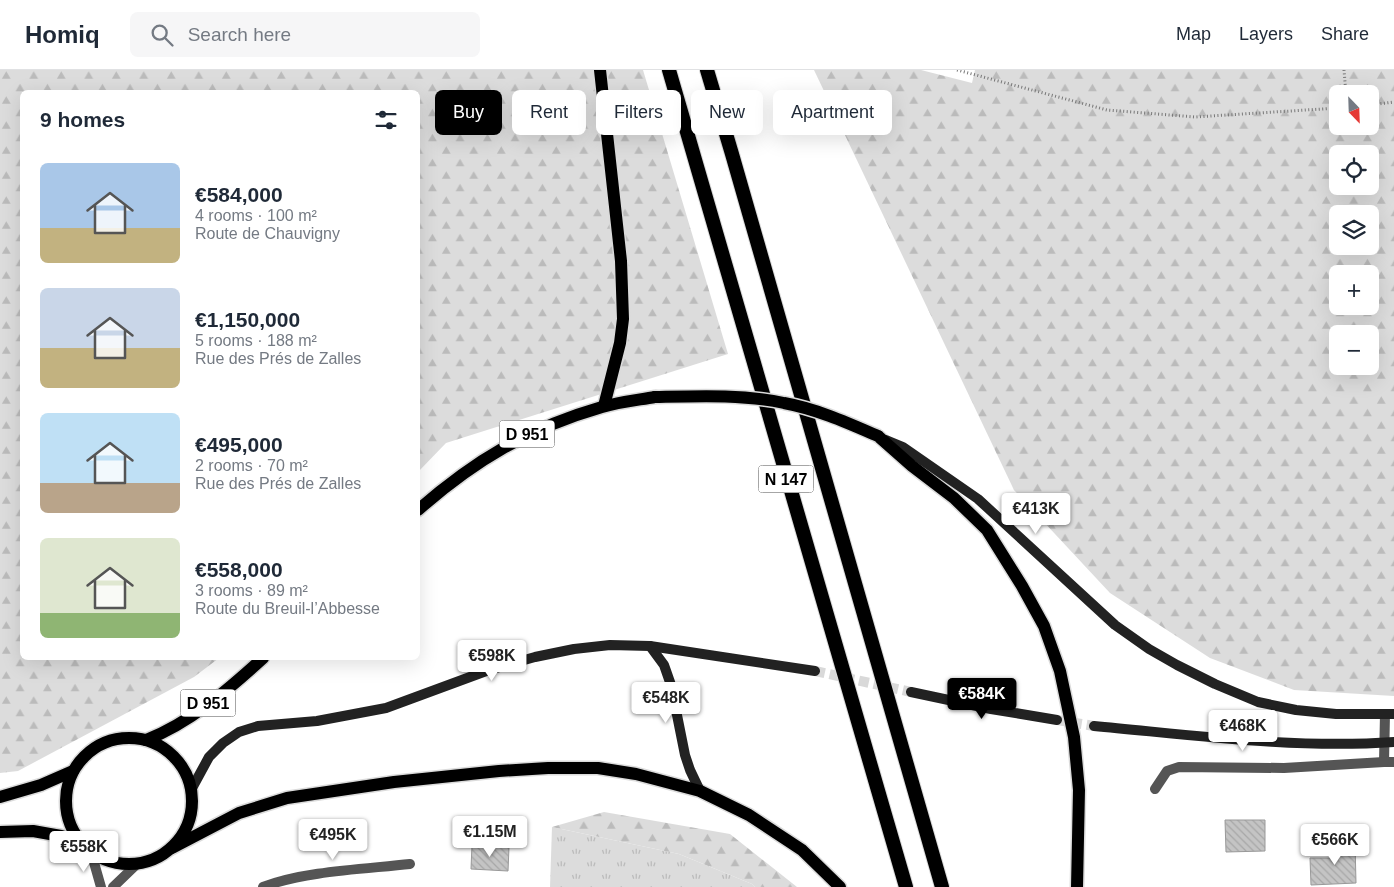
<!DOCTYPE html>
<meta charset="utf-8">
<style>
:root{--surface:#fff;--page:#f6f6f7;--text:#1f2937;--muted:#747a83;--line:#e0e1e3;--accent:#000}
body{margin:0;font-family:Helvetica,sans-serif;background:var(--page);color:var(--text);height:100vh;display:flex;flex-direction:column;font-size:19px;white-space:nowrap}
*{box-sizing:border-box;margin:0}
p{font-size:16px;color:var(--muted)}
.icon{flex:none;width:28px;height:28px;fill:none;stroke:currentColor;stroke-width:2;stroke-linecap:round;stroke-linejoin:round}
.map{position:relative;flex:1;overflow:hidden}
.details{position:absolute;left:20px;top:20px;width:400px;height:570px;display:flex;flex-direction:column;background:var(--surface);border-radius:8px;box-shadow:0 5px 20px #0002}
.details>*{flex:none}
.hud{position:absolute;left:435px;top:20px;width:475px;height:45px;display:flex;gap:10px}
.needle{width:32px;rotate:157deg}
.fabs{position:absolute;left:1329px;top:15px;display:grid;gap:10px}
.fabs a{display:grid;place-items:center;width:50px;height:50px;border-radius:8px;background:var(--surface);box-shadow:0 5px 20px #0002;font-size:25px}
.price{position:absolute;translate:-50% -42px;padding:0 11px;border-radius:5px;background:#fff;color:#222;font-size:16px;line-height:32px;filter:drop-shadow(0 1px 2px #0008)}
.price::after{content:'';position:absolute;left:50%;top:30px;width:15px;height:11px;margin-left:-8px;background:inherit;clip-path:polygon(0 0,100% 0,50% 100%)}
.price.active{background:var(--accent);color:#fff}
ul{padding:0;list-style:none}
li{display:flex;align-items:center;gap:15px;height:125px;padding:0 20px}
li span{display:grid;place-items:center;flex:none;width:140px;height:100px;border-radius:8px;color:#555}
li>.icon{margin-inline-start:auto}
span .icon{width:60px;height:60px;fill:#fffc;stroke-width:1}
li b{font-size:21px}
h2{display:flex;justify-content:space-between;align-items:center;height:60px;padding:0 20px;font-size:21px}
.pill{padding:0 18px;border-radius:8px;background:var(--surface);box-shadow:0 5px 20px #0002;font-size:18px;line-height:45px}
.pill.active{background:var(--accent);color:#fff}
header{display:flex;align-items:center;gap:30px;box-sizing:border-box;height:70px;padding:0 25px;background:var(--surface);border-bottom:1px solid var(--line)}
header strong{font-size:24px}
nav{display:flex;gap:28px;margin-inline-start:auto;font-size:18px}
.search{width:350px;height:45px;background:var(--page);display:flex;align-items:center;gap:12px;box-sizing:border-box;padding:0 18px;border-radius:8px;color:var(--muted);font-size:19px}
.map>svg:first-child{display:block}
.grass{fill:url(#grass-tufts)}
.forest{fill:url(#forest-firs);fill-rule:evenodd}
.building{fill:url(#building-back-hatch);stroke:#999}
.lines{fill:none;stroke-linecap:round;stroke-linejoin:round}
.secondary-tunnel{stroke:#d9d9d9;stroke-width:10;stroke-dasharray:10 5;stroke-linecap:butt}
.primary-casing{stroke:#dbdbdb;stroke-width:15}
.trunk-casing{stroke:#dbdbdb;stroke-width:16}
.path{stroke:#777;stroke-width:3;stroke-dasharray:1 2.5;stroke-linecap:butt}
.service{stroke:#555;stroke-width:10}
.minor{stroke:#555;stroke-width:10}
.secondary{stroke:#222;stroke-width:10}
.primary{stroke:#000;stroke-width:12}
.trunk{stroke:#000;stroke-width:14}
.primary-bridge-casing{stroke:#dbdbdb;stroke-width:15;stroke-linecap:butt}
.primary-bridge{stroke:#000;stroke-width:12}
.labels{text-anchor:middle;stroke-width:5;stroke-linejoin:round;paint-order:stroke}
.shield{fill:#fff;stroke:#4c4c4c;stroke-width:1}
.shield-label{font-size:16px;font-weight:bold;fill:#000}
</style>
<header>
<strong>Homiq</strong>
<div class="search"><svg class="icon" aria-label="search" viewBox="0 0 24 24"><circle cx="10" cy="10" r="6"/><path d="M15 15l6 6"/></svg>Search here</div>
<nav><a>Map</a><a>Layers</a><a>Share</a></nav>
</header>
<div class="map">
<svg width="1394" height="817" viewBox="0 0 1394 817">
<defs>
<pattern id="grass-tufts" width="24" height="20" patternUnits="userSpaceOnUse" patternTransform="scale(1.25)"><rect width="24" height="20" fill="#dcdcdc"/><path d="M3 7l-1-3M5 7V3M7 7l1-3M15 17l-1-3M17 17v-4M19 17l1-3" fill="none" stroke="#bbb"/></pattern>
<pattern id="forest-firs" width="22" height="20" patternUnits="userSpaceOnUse" patternTransform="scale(1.25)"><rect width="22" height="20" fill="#dcdcdc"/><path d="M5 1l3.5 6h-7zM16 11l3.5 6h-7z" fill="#bbb"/></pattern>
<pattern id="building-back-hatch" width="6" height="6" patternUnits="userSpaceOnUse" patternTransform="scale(1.25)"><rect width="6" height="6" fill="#c4c4c4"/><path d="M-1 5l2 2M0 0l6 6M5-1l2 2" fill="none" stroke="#a7a7a7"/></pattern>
</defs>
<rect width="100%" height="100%" fill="#fff"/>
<polygon class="grass" points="552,757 679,784 752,814 755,817 550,817"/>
<g class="forest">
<polygon points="0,0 643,0 728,284 446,373 418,402 418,22 22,22 22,588 219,588 194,607 18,701 0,703"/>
<path d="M814,0H921L972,13L975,0H1394V626L1294,620L1210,588L1110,523L1014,420ZM1338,24H1370V56H1338ZM1338,84H1370V116H1338ZM1338,144H1370V176H1338ZM1338,204H1370V236H1338ZM1338,264H1370V296H1338Z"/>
<polygon points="604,742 730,764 797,817 755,817 752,814 679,784 552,757"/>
</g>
<g class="building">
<polygon points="1225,750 1265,750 1265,781 1226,782"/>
<polygon points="1355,773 1356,813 1311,815 1310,788 1332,788 1332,774"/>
<polygon points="472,775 509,777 508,801 471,799"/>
</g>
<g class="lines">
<g class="secondary-tunnel">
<polyline points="815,601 911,622"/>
<polyline points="1057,650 1094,656"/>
</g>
<g class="primary-casing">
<g id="primary">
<polyline points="600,0 621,191 623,249 620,273 604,336"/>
<polyline points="878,366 912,396 954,428 987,460 1022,516 1044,556 1060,601 1074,667 1079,720 1077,817"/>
<path d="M418,440C475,390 529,358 602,337C619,332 638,330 655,327"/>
<circle cx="129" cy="731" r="63"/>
<path d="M146,670C190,653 229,619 263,588"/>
<polyline points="0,727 41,715 73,701"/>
<polyline points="0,762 33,761 61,766 81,773"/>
<polyline points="172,778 239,743 287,728 394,712 499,701 548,698 598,698 636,704 700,721 749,745 802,780 840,817"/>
</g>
</g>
<g class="trunk-casing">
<g id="trunk">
<polyline points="669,0 906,817"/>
<polyline points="707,0 732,84 942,817"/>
</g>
</g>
<g class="path">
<polyline points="957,0 1107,40 1195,47 1338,38"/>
<polyline points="1344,0 1346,24"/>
<polyline points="1370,35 1394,32"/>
</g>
<g class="service">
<polyline points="1385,644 1384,692 1394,692"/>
<polyline points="1155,719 1167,701 1179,697 1284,698 1384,692"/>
</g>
<g class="minor">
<polyline points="91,782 101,817"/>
<polyline points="113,817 137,794"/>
<path d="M263,817C304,801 366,799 410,794"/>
</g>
<g class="secondary">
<polyline points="886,370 903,377 978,429 1115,555 1149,579 1177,595 1215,614 1258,632 1296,640 1336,644 1394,644"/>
<polyline points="650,576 664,595 671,615 685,685 690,700 700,721"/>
<polyline points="911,622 991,639 1057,650"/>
<path d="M1094,656C1193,665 1294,679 1394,672"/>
<polyline points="191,720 209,687 223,673 239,662 258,656 317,651 386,638 489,600 535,587 574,579 610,575 650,576 815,601"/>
</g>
<use href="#primary" class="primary"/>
<use href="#trunk" class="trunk"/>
<g class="primary-bridge-casing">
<path id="primary-bridge" d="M655,327C698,326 742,324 784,333C817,339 848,353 878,366"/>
</g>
<use href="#primary-bridge" class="primary-bridge"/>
</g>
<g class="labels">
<g class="shield">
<rect x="499.5" y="350.5" width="55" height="27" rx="4"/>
<rect x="758.5" y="395.5" width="55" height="27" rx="4"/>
<rect x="180.5" y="619.5" width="55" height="27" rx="4"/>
</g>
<g class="shield-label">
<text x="527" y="370">D 951</text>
<text x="786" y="415">N 147</text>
<text x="208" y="639">D 951</text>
</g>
</g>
</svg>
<div class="fabs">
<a><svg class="needle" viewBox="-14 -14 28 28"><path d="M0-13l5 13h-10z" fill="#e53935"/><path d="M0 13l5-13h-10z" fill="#747a83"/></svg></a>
<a><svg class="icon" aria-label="locate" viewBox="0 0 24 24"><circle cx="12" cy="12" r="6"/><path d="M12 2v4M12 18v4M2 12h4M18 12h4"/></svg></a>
<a><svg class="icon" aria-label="layers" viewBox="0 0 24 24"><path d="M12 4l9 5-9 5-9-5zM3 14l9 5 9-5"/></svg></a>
<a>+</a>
<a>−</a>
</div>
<b class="price" style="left:1036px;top:465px">€413K</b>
<b class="price" style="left:492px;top:612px">€598K</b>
<b class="price active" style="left:982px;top:650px">€584K</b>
<b class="price" style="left:666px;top:654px">€548K</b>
<b class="price" style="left:1243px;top:682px">€468K</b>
<b class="price" style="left:490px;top:788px">€1.15M</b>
<b class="price" style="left:333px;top:791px">€495K</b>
<b class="price" style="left:1335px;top:796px">€566K</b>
<b class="price" style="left:84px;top:803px">€558K</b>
<div class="hud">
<a class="pill active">Buy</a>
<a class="pill">Rent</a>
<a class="pill">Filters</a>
<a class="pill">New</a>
<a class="pill">Apartment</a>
</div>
<section class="details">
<h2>9 homes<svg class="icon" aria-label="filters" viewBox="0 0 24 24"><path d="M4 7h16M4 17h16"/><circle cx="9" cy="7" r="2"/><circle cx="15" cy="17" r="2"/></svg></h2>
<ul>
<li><span style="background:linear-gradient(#a9c7e8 65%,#c2b280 0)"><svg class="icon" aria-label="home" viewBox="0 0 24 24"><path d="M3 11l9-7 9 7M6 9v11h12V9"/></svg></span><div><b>€584,000</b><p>4 rooms · 100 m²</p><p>Route de Chauvigny</p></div></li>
<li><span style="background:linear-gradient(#c9d6e8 60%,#c2b280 0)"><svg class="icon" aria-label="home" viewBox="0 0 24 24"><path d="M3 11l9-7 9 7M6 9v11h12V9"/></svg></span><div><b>€1,150,000</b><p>5 rooms · 188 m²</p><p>Rue des Prés de Zalles</p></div></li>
<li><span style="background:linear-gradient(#bfe0f5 70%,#b9a48a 0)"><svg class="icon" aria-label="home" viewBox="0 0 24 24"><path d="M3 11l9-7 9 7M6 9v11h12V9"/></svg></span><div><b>€495,000</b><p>2 rooms · 70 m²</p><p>Rue des Prés de Zalles</p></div></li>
<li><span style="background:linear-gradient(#dfe7d0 75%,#8fb573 0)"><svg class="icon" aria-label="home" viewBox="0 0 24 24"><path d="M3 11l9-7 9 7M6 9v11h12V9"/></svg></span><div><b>€558,000</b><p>3 rooms · 89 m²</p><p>Route du Breuil-l’Abbesse</p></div></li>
</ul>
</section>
</div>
